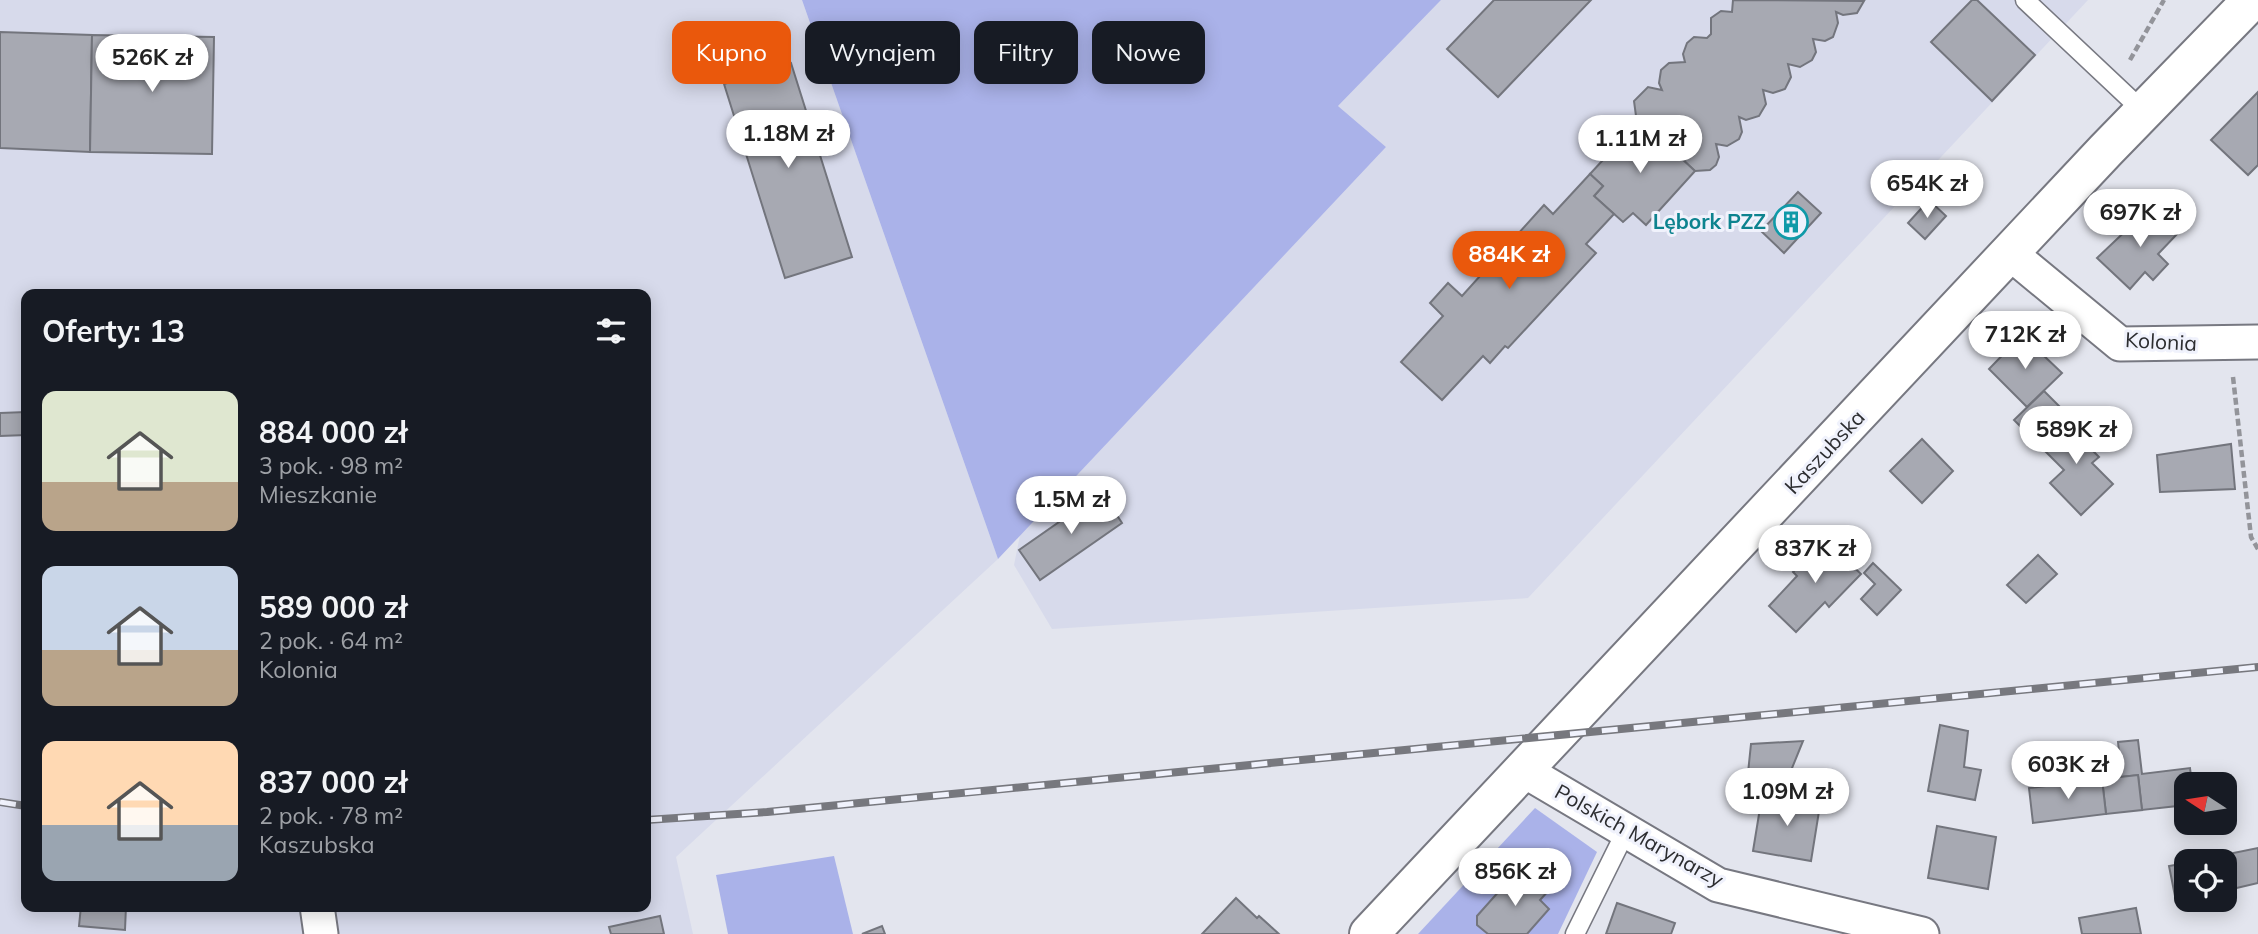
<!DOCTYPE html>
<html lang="pl">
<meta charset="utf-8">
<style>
:root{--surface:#171b24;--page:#242831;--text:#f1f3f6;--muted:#9ea1a6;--accent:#ea580c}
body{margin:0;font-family:Mulish,sans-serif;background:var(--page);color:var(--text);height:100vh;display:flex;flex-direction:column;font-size:26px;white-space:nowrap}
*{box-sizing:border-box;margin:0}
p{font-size:23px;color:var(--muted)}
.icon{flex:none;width:38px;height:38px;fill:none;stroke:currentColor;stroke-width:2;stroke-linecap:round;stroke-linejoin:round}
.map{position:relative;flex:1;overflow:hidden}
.panel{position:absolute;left:21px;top:289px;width:630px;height:623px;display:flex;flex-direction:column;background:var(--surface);border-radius:14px;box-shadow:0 4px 18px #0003}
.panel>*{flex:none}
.top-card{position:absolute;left:672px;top:21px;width:665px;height:63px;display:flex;gap:14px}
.needle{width:46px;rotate:282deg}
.tools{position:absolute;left:2174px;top:772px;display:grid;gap:14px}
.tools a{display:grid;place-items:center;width:63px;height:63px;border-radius:14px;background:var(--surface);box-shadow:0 4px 18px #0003;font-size:35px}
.price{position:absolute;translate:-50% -60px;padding:0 16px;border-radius:24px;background:#fff;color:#222;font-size:23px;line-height:46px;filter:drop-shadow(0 2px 4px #0008)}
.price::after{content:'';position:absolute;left:50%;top:42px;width:21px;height:16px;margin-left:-10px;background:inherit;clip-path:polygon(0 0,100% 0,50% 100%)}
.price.selected{background:var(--accent);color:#fff}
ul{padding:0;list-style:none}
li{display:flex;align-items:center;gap:21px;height:175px;padding:0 21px}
li span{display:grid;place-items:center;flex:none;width:196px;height:140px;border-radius:14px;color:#555}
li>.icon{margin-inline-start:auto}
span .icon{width:84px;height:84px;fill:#fffc;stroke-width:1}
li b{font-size:30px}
h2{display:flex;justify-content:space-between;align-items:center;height:84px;padding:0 21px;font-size:30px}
.pill{padding:0 24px;border-radius:14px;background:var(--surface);box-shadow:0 4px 18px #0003;font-size:24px;line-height:63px}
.pill.selected{background:var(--accent);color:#fff}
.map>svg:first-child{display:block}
.built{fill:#d7daeb;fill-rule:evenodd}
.green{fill:#aab2e9}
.building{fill:#a7a9b2;stroke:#73757d;stroke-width:2}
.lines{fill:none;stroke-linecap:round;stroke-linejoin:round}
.lane-casing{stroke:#777881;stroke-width:21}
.street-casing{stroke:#777881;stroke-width:37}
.secondary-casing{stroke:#777881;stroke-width:42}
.path{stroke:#93949a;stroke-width:4.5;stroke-dasharray:7 3.5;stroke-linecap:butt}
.lane{stroke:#fff;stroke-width:18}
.street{stroke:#fff;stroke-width:33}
.secondary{stroke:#fff;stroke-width:38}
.rail-casing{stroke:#77787e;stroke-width:8}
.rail{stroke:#f0f2fc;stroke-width:5;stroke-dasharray:16;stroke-linecap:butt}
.labels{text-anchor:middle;stroke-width:6;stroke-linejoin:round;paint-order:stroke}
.culture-label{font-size:21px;font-weight:bold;fill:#0d838f;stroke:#f0f2fc;text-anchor:end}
.street-label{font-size:21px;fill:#2c2d30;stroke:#f0f2fc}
</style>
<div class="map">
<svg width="2258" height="934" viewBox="0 0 2258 934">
<rect width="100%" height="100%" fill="#e3e5ee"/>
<g class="built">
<path d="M0,0H802L998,559L676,857L693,934H0ZM26,294H646V906H26Z"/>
<polygon points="1441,0 2088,0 1528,598 1052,629 1014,565 1020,535 1386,147 1338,106"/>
</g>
<g class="green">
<polygon points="802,0 1441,0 1338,106 1386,147 998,559"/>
<polygon points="1535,808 1597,852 1558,934 1418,934"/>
<polygon points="834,856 853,934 728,934 716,875"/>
</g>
<g class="building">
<polygon points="1494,0 1591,0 1498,97 1447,49"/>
<polygon points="1733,0 1864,1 1857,13 1843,15 1836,12 1838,23 1833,37 1825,41 1813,39 1816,52 1812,60 1800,67 1788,64 1791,77 1785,89 1773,93 1763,90 1766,104 1759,116 1746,120 1739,117 1742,132 1739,139 1727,146 1716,144 1719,157 1716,165 1710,170 1695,171 1636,116 1634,101 1648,87 1662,90 1659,83 1661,70 1669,63 1685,62 1683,54 1687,43 1694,37 1707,38 1711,34 1711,18 1721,11 1732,12"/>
<polygon points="1972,0 1977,0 2035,55 1992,101 1931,42"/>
<polygon points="0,32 92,35 90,152 0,148"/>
<polygon points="92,35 214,37 212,154 90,152"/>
<polygon points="791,63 852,257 785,278 724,84"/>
<polygon points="2258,92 2258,165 2248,175 2211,140"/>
<polygon points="1640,120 1695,171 1646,225 1633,213 1623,222 1594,196 1603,186 1590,174"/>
<polygon points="1590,174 1603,186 1594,196 1614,214 1586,244 1596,253 1508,348 1505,346 1490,363 1483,356 1442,400 1401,362 1443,316 1430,303 1448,283 1462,296 1544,205 1553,214"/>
<polygon points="1798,192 1821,213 1784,253 1761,231"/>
<polygon points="1929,200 1946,216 1925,239 1908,223"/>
<polygon points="2152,206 2179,232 2158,254 2168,264 2153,280 2145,272 2130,289 2097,258"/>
<polygon points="2022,335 2062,373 2027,407 1989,369"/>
<polygon points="2044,391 2069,416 2039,445 2014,420"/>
<polygon points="26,412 26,435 0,436 0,413"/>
<polygon points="2069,416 2094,440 2088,446 2099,457 2092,463 2113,484 2081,515 2050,483 2064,470 2039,445"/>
<polygon points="1922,439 1953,471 1922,503 1890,471"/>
<polygon points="2231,444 2235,489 2160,492 2157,455"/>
<polygon points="1102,492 1122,523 1040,580 1019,550"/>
<polygon points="1824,539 1861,574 1829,607 1825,602 1796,632 1769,606 1797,576 1793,572"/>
<polygon points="2038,555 2057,574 2026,603 2007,585"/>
<polygon points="1873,563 1901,590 1877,615 1861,599 1875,584 1864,573"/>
<polygon points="1940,725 1968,731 1964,767 1981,770 1975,800 1928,791"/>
<polygon points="2138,740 2142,774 2190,768 2192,784 2186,784 2186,805 2142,810 2138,775 2112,778 2110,762 2120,761 2118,742"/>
<polygon points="1803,741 1788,778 1748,773 1751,744"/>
<polygon points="2138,775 2142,810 2106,814 2102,779"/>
<polygon points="2102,779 2106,814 2033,823 2029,788"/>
<polygon points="1762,796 1820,805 1811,861 1753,851"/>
<polygon points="1937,826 1996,837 1988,889 1928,878"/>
<polygon points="2258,848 2258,883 2224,891 2224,861 2194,861"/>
<polygon points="2186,863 2186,899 2176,901 2169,866"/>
<polygon points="1533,874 1550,889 1540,900 1549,909 1527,934 1488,934 1477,925 1477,916 1509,880 1517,880 1523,885"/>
<polygon points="1236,898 1257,918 1259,916 1279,934 1202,934"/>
<polygon points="1617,903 1675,923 1671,934 1606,934"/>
<polygon points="81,906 126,906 125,930 79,926"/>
<polygon points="2136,908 2141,934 2082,934 2079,918"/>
<polygon points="660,916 664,934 611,934 609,927"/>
<polygon points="882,926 885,934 862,934"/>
</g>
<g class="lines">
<g class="lane-casing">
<g id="lane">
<polyline points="2025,0 2144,112"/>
<polyline points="1575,934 1626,831"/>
</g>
</g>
<g class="street-casing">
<g id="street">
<polyline points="2011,254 2120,344 2258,342"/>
<polyline points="1523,770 1718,885 1922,934"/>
<polyline points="317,906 321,934"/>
</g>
</g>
<g class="secondary-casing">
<polyline id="secondary" points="1369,934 2106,150 2252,0"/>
</g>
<g class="path">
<polyline points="2130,60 2164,0"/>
<polyline points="2233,377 2251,537 2258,549"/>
</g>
<use href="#lane" class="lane"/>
<use href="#street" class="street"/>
<use href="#secondary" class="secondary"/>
<g class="rail-casing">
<g id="rail">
<polyline points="0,802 26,806"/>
<polyline points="646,820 767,812 2258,667"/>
</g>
</g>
<use href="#rail" class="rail"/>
</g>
<defs>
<g id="building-ring" transform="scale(1.75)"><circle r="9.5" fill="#f0f2fc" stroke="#0f9aa8" stroke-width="1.5"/><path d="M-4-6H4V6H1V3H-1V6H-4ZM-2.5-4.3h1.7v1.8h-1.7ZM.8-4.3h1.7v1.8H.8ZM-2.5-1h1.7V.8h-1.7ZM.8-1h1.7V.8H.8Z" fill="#0f9aa8"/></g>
</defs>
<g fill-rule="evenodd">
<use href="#building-ring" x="1791" y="222"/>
</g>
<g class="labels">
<g class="culture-label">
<text x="1766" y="229">Lębork PZZ</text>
</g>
<g class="street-label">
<text transform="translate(2161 342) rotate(3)" y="7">Kolonia</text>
<text transform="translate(1825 452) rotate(-47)" y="7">Kaszubska</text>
<text transform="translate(1639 836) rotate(29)" y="7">Polskich Marynarzy</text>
</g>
</g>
</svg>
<div class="tools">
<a><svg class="needle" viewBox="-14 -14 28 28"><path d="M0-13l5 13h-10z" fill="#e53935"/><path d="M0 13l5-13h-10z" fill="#9ea1a6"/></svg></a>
<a><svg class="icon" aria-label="locate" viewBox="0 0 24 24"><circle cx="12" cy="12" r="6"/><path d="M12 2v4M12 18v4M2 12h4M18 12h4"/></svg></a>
</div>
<b class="price" style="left:152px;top:94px">526K zł</b>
<b class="price" style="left:788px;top:170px">1.18M zł</b>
<b class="price" style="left:1640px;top:175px">1.11M zł</b>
<b class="price" style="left:1927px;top:220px">654K zł</b>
<b class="price" style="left:2140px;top:249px">697K zł</b>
<b class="price selected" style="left:1509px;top:291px">884K zł</b>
<b class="price" style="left:2025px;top:371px">712K zł</b>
<b class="price" style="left:2076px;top:466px">589K zł</b>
<b class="price" style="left:1071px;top:536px">1.5M zł</b>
<b class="price" style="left:1815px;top:585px">837K zł</b>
<b class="price" style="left:2068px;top:801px">603K zł</b>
<b class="price" style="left:1787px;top:828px">1.09M zł</b>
<b class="price" style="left:1515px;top:908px">856K zł</b>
<div class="top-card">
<a class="pill selected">Kupno</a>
<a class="pill">Wynajem</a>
<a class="pill">Filtry</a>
<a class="pill">Nowe</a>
</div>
<section class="panel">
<h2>Oferty: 13<svg class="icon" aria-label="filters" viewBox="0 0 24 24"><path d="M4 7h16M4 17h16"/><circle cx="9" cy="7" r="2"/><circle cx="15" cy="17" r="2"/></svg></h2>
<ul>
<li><span style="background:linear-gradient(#dfe7d0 65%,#b9a48a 0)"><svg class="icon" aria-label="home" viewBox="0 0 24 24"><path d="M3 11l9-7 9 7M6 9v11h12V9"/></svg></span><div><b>884 000 zł</b><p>3 pok. · 98 m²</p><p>Mieszkanie</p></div></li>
<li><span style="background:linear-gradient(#c9d6e8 60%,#b9a48a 0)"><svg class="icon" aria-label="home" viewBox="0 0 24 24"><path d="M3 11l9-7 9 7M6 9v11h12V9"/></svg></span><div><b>589 000 zł</b><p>2 pok. · 64 m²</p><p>Kolonia</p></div></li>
<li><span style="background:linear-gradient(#ffd9b3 60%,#9aa5b1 0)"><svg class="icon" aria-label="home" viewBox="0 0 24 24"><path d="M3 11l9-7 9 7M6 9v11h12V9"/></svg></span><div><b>837 000 zł</b><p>2 pok. · 78 m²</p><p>Kaszubska</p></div></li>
</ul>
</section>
</div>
